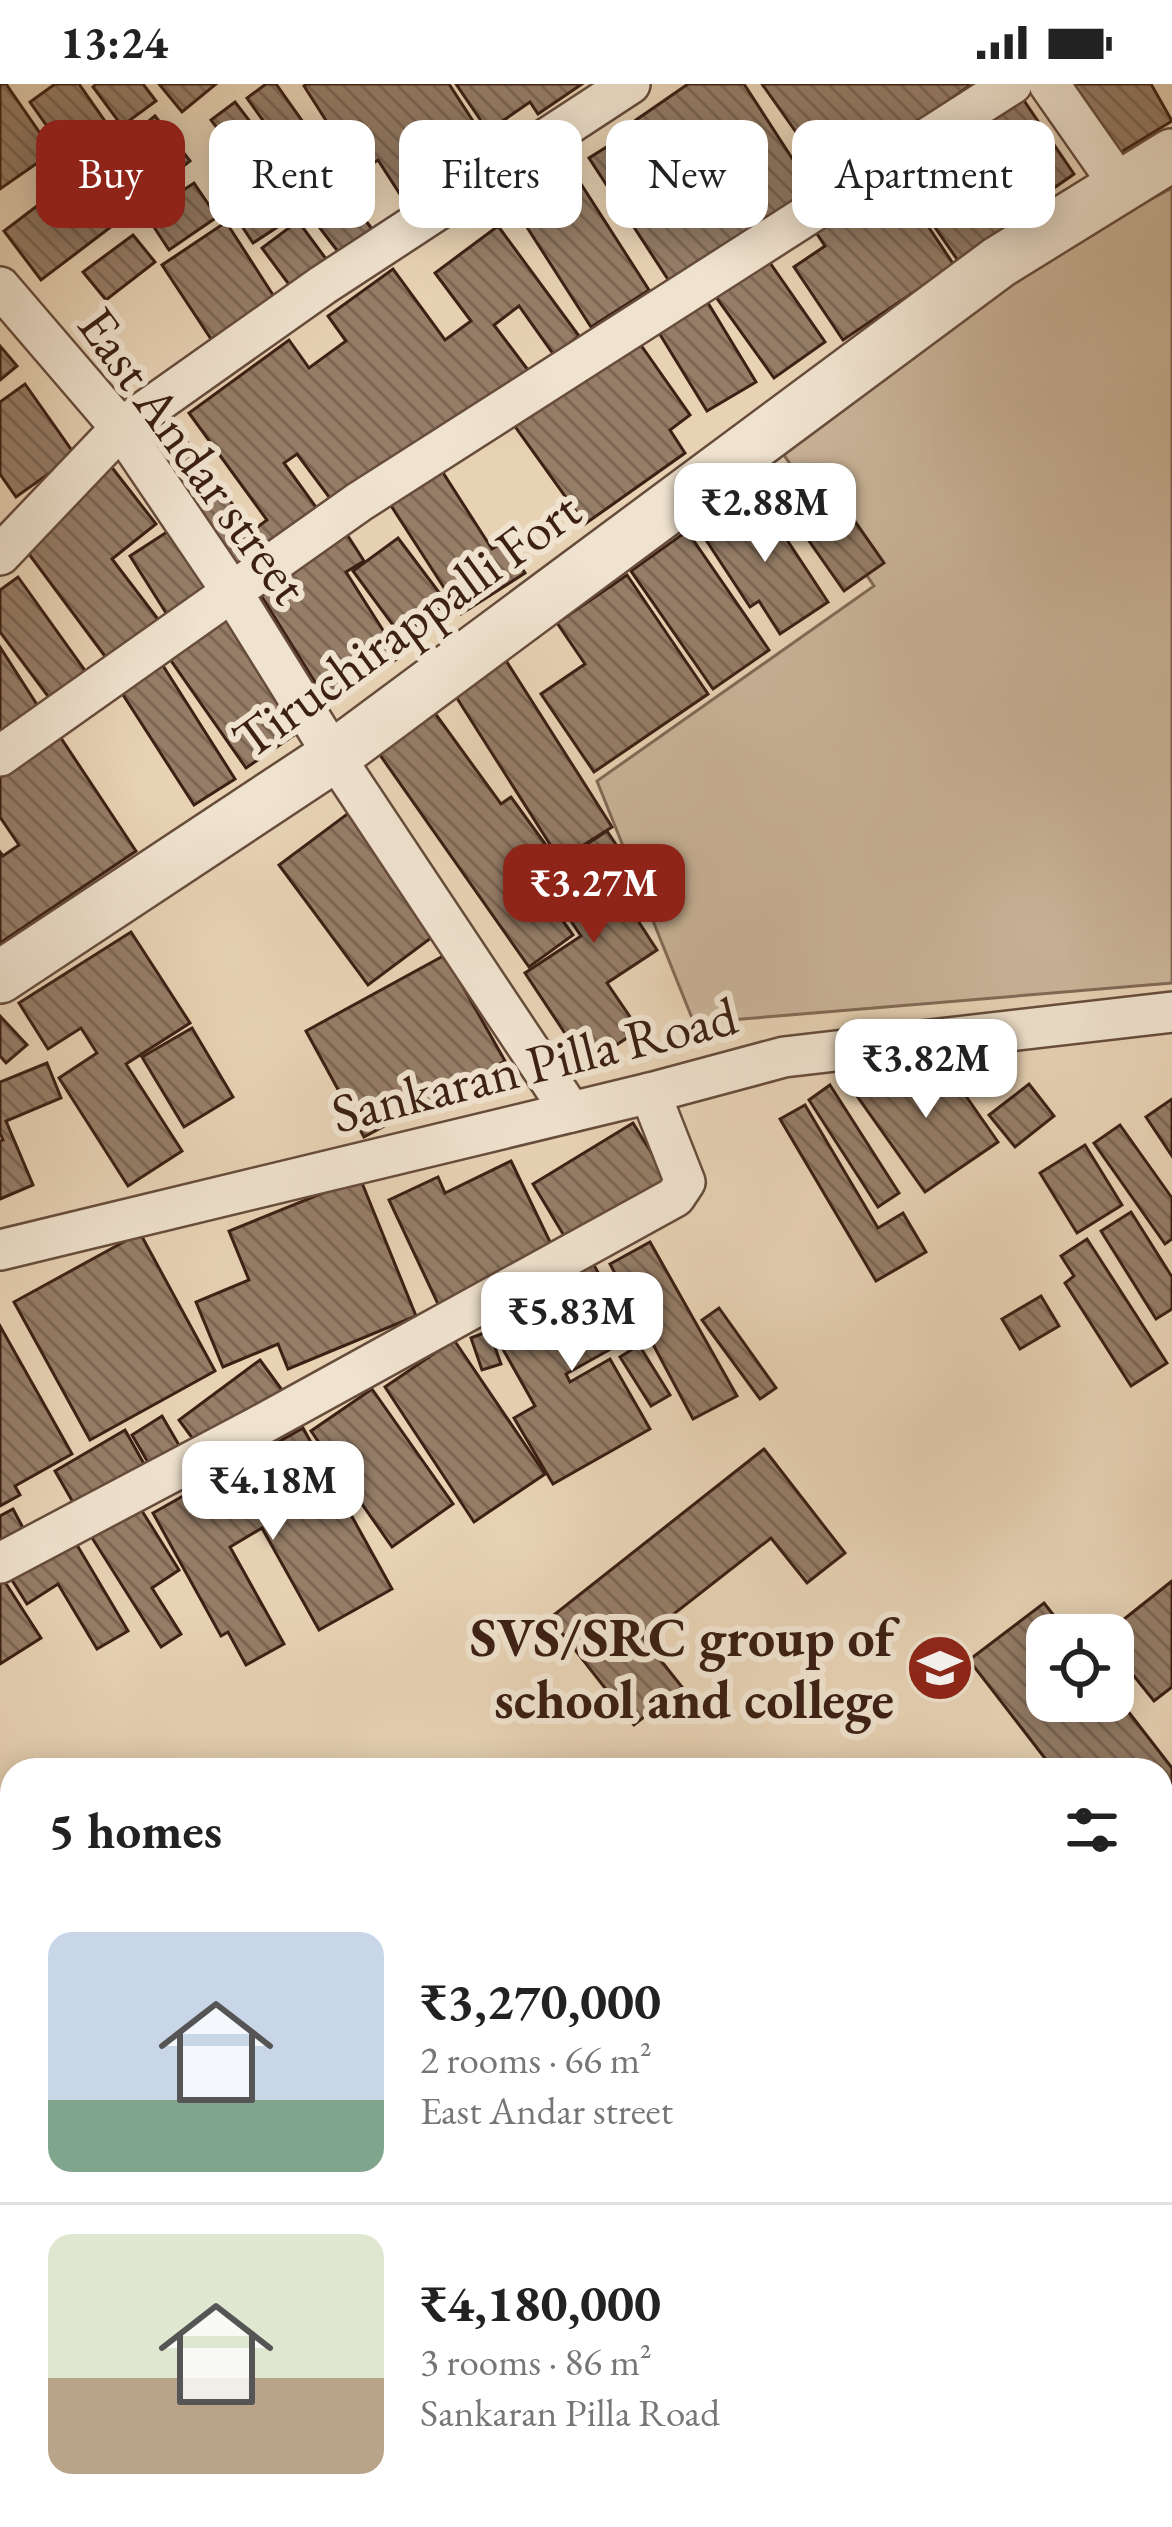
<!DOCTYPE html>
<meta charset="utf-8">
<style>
:root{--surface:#fff;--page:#f2f2f2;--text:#222;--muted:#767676;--line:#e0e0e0;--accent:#8f2418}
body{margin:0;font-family:"EB Garamond",serif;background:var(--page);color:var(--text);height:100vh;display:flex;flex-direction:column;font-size:45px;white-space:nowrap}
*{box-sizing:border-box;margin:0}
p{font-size:39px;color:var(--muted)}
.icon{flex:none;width:66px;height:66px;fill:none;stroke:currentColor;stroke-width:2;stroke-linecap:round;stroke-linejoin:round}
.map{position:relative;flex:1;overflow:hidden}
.side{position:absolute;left:0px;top:1674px;width:1173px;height:771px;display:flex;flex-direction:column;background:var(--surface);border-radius:36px 36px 0 0;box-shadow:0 6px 30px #0003}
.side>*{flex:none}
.banner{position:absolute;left:36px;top:36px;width:1101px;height:108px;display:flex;gap:24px}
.fabs{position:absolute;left:1026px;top:1530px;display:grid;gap:24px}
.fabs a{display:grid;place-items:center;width:108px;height:108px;border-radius:24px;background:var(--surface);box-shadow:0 6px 30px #0003;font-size:60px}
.price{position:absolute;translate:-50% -102px;padding:0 27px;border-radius:24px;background:#fff;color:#222;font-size:39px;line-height:78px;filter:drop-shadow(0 3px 6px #0008)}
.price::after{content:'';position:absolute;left:50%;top:72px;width:36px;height:27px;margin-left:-18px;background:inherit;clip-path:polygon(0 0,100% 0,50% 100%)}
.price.on{background:var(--accent);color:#fff}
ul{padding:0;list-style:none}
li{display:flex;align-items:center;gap:36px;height:300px;padding:0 48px}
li+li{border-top:3px solid var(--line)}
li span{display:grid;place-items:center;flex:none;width:336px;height:240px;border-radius:24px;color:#555}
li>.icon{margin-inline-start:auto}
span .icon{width:144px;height:144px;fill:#fffc;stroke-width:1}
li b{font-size:51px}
h2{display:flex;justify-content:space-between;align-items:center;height:144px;padding:0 48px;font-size:51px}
.chip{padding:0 42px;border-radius:24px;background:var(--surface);box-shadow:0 6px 30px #0003;font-size:42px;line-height:108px}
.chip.on{background:var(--accent);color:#fff}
.status{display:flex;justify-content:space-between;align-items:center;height:84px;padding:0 60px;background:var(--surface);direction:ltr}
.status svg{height:33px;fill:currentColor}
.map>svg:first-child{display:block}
.green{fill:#cab499;stroke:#836a56;stroke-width:3}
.building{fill:url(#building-back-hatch);stroke:#3c2014;stroke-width:3}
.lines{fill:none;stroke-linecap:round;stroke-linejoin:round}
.minor-casing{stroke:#674c3c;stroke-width:44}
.tertiary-casing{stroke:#674c3c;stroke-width:56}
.secondary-casing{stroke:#3c2014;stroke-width:62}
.minor{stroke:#efe2ce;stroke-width:39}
.tertiary{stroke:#efe2ce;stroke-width:51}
.secondary{stroke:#efe2ce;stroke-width:57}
.rail-casing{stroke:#3c2014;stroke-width:14}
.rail{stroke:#efe2ce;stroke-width:9;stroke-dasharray:27;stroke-linecap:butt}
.labels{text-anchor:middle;stroke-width:12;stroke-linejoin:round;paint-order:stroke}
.street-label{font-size:54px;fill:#3c2014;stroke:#efe2ce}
.poi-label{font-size:54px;font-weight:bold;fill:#3c2014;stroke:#efe2ce;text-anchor:end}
</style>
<div class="status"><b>13:24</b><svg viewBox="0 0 49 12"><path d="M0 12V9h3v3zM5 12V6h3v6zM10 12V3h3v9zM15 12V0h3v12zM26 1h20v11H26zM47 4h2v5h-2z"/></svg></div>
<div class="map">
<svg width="1172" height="2443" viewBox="0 0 1172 2443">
<defs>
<pattern id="building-back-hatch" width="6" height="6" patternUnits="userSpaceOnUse" patternTransform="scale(3)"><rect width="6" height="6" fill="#957d67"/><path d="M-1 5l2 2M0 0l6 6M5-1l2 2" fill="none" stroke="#7b6654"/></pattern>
</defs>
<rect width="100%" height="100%" fill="#e7d2b4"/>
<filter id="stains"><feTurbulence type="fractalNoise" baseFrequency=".00167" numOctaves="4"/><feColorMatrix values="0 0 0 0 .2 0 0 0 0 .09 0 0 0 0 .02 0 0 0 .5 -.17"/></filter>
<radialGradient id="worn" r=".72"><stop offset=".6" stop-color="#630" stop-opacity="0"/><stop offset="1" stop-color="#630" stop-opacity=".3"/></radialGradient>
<polygon class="green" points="1172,104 1172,899 694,939 597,697 874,502 775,358 1007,191"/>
<g class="building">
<polygon points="0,0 6,0 53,68 0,105"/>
<polygon points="55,0 79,0 109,43 68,72 30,18"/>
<polygon points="96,0 143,0 156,17 122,42 93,3"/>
<polygon points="159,0 216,0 182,28"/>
<polygon points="266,0 276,0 305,41 279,59 247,14"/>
<polygon points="307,0 449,0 497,74 412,129 378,76 359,88 304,2"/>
<polygon points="456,0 582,0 538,30 530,18 488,47"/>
<polygon points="688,0 744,0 812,105 669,197 589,74 640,42 636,36"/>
<polygon points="762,0 972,0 832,99"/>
<polygon points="1062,0 1151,0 1172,37 1108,76"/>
<polygon points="1014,2 1074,90 1015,131 1021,140 961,181 894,84"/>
<polygon points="235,18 288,87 264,105 211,36"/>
<polygon points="155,32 190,77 159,101 124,57"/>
<polygon points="104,71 141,120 41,196 4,147"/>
<polygon points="572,86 649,206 591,243 514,123"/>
<polygon points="893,90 954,181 843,256 794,183 825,162 811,141"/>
<polygon points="336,97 372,145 339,169 303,122"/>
<polygon points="250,98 279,142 253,159 224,115"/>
<polygon points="194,99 217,133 169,166 146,131"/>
<polygon points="298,137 329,179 293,206 262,164"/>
<polygon points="226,138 275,214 211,255 162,181"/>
<polygon points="498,142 579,252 554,271 519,222 494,241 531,290 341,429 297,370 284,379 326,437 244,497 154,373 183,352 252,447 267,436 189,329 289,256 309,284 346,257 328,232 393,185 445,256 471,237 435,189"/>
<polygon points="133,151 155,178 106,216 83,188"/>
<polygon points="768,176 825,258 774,294 716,213"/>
<polygon points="705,214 756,298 707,327 656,244"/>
<polygon points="631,247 690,331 670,346 685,369 585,440 509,334"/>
<polygon points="0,262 17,282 0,296"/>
<polygon points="25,300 75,371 16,413 0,390 0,318"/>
<polygon points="110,381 156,440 112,475 167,547 116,587 17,454"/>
<polygon points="440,384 492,465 505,457 525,489 461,530 388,417"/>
<polygon points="831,403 884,479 844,507 791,431"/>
<polygon points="756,409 828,518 780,550 759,517 750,523 704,453 728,437 724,430"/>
<polygon points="170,446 213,514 173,540 130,472"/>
<polygon points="687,447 769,566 713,605 631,487"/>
<polygon points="346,449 364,477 346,488 400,573 328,619 257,505"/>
<polygon points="398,454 447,519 401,552 353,487"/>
<polygon points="627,491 708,610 594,688 541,610 585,580 557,539"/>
<polygon points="18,493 86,588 50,615 0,548 0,506"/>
<polygon points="221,529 303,645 246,684 165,568"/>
<polygon points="0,563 43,630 0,657"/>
<polygon points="505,575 612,743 560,776 453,608"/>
<polygon points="160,577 235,695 194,721 118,603"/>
<polygon points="429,621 501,720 511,713 551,768 526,786 573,851 529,883 373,661"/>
<polygon points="53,642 136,767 0,859 0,768 3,772 19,761 0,733 0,678"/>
<polygon points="354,725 443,845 368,901 279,781"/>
<polygon points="607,747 651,813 631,826 657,866 607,899 639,946 586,981 525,889 581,852 540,791"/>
<polygon points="131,848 190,939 126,980 182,1067 128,1102 59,994 97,969 81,944 48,965 19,919"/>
<polygon points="445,871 505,977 364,1053 306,947"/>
<polygon points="0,932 27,961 6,979 0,972"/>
<polygon points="192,944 233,1013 184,1043 142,973"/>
<polygon points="938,972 998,1058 925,1108 845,995 865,981 885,1009"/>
<polygon points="47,979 61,1014 6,1037 33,1101 0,1115 0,1057 3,1056 0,1049 0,998"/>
<polygon points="1029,1000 1054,1032 1015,1063 989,1031"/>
<polygon points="830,1001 899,1109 878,1123 809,1016"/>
<polygon points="1172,1015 1172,1072 1146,1033"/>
<polygon points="805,1021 878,1144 903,1129 926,1168 876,1197 780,1035"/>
<polygon points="633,1039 667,1094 566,1155 533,1100"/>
<polygon points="1120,1041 1172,1114 1172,1155 1165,1160 1094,1059"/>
<polygon points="1085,1061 1122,1121 1077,1149 1040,1089"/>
<polygon points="511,1077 553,1164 439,1222 389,1116 438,1093 445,1109"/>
<polygon points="360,1094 416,1232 288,1285 278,1260 223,1283 196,1218 249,1196 229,1147"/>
<polygon points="1131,1128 1172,1193 1172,1225 1156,1235 1101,1147"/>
<polygon points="140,1149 215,1287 90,1356 14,1218"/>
<polygon points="1087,1155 1167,1279 1131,1302 1065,1199 1074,1192 1061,1172"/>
<polygon points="650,1158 737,1312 693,1335 610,1180"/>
<polygon points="591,1176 634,1252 566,1290 570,1298 610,1275 650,1345 553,1400 514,1334 535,1322 491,1244 568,1201 563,1192"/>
<polygon points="1041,1212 1059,1242 1020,1265 1002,1235"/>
<polygon points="719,1224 776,1304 760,1315 702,1236"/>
<polygon points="0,1242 72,1370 15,1402 20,1411 0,1422"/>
<polygon points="489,1247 501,1280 482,1286 471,1254"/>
<polygon points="454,1256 545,1390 474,1438 385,1303"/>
<polygon points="639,1261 670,1311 651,1322 620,1273"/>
<polygon points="260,1276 282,1306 201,1366 179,1336"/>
<polygon points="372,1305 453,1420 392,1463 311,1347"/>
<polygon points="162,1332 183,1368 153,1387 132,1351"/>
<polygon points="303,1344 392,1505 319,1546 262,1444 230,1463 284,1560 246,1581 228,1548 221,1552 153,1429"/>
<polygon points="125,1346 148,1387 78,1427 55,1387"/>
<polygon points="764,1365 845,1469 807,1499 771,1454 643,1554 682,1603 634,1641 550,1534"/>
<polygon points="137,1419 179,1486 152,1504 181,1550 161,1563 89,1449"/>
<polygon points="13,1425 29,1455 0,1472 0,1432"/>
<polygon points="74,1456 128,1547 97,1565 58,1500 27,1520 10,1493"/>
<polygon points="3,1495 41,1554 0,1580 0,1497"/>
<polygon points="1172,1497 1172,1603 1154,1617 1113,1566 1113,1551 1104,1551"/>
<polygon points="1044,1519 1069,1551 1047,1551 1047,1617 1113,1617 1113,1608 1172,1684 1172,1775 1161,1784 1161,1686 1054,1686 969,1576"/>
<polygon points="234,2433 273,2433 277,2443 238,2443"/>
<polygon points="407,2433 475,2433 481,2443 413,2443"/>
<polygon points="484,2433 576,2433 582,2443 490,2443"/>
<polygon points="739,2433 795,2433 796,2435 783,2443 746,2443"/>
<polygon points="841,2433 868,2433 875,2443 827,2443"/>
<polygon points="885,2433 956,2433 962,2442 892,2443"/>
</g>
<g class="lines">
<g class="minor-casing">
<g id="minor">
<polyline points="1049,0 1121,103"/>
<polyline points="0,203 121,344 232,508 334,672 571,1028"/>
<polyline points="0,471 121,344 323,201 630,0"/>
<polyline points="0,672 359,418 1012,0"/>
<polyline points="0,1166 650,1009 784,973 1172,928"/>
<polyline points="0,1479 257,1343 675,1113 685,1098 650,1009"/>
<polyline points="335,2443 355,2433"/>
<polyline points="818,2443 831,2433"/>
</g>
</g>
<g class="tertiary-casing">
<polyline id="tertiary" points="0,893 334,672 999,178 1172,71"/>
</g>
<g class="secondary-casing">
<polyline id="secondary" points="158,2433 158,2443"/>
</g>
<use href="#minor" class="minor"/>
<use href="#tertiary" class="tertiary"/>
<use href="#secondary" class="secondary"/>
<g class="rail-casing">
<g id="rail">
<polyline points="0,1726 12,1729"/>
<polyline points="0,1754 12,1757"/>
<polyline points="1161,2061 1172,2066"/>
<polyline points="1161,2095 1172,2101"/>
</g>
</g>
<use href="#rail" class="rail"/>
</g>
<defs>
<g id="university-disc" transform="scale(3.45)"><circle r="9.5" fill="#8f2418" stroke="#efe2ce"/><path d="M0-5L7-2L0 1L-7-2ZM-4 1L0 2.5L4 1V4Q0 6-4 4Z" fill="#fff"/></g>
</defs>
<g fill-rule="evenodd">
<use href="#university-disc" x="940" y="1584"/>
</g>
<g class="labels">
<g class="street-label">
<text transform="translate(194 371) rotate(54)" y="19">East Andar street</text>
<text transform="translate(406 540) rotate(-36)" y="19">Tiruchirappalli Fort</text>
<text transform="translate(534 980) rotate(-14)" y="19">Sankaran Pilla Road</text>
</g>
<g class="poi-label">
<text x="894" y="1572">SVS/SRC group of<tspan x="894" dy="62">school and college</tspan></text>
</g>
</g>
<rect width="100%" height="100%" filter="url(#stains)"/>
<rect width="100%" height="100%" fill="url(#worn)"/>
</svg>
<div class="fabs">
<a><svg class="icon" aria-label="locate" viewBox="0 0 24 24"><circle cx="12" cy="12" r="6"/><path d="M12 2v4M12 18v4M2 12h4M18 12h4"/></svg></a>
</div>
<b class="price" style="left:765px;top:481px">₹2.88M</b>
<b class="price on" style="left:594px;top:862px">₹3.27M</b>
<b class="price" style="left:926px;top:1037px">₹3.82M</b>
<b class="price" style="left:572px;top:1290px">₹5.83M</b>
<b class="price" style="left:273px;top:1459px">₹4.18M</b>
<div class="banner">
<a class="chip on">Buy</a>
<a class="chip">Rent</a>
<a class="chip">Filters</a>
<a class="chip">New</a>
<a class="chip">Apartment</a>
</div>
<section class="side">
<h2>5 homes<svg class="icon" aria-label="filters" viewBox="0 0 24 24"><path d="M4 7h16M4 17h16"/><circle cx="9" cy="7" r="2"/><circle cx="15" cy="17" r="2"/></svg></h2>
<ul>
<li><span style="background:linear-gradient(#c9d6e8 70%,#7fa58c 0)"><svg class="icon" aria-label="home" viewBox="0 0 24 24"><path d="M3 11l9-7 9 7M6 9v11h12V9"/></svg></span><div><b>₹3,270,000</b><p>2 rooms · 66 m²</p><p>East Andar street</p></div></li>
<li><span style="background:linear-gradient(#dfe7d0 60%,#b9a48a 0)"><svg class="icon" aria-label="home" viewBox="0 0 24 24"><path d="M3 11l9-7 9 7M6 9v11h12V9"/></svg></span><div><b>₹4,180,000</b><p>3 rooms · 86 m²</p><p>Sankaran Pilla Road</p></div></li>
</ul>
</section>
</div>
